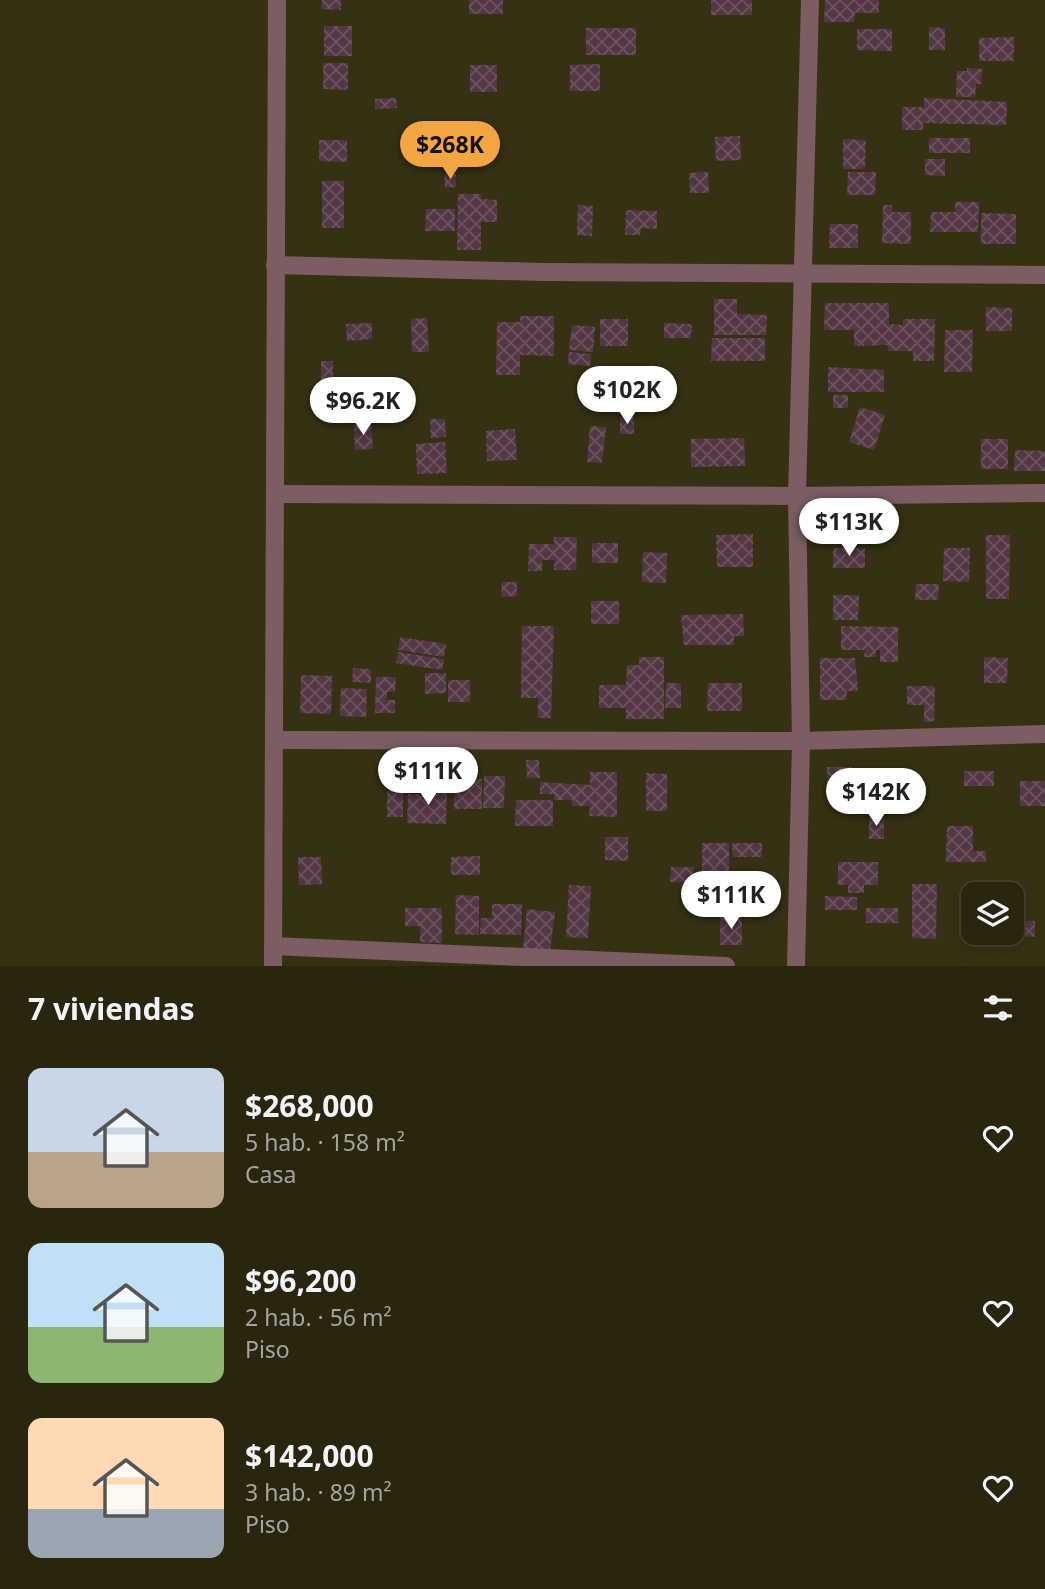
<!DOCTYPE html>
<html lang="es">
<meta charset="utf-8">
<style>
:root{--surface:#29250f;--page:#35311d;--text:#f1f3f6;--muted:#a5a59e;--line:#45422f;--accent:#f2a541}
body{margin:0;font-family:"Noto Sans",sans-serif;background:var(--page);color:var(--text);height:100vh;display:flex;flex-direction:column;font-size:26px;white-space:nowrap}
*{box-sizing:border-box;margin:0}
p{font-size:23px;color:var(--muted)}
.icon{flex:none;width:38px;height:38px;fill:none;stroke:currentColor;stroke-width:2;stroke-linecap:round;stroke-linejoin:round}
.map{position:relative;height:966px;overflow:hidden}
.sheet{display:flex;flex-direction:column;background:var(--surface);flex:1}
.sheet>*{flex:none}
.fabs{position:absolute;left:961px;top:882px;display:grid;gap:14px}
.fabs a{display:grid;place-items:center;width:63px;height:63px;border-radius:14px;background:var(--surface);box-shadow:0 4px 18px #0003,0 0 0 2px var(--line);font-size:35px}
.price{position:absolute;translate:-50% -60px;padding:0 16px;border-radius:24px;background:#fff;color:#222;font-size:23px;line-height:46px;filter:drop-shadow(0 2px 4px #0008)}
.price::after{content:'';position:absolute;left:50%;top:42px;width:21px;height:16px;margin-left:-10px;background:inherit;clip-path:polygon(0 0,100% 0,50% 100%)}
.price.on{background:var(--accent);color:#111}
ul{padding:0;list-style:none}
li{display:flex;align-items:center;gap:21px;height:175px;padding:0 28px}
li span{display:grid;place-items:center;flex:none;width:196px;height:140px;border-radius:14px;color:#555}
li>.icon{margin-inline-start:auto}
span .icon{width:84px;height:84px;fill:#fffc;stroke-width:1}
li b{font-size:30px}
h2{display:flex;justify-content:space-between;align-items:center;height:84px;padding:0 28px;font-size:30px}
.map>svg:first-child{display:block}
.building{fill:url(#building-cross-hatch)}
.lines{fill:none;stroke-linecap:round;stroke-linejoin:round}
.minor{stroke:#7b5d62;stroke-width:18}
</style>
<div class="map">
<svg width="1045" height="966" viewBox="0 0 1045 966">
<defs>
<pattern id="building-cross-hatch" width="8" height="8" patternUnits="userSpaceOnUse" patternTransform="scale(1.75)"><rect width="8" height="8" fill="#533744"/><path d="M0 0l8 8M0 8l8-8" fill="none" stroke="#6b535d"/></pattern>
</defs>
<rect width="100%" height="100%" fill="#373114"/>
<g class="building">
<polygon points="322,0 341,0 341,10 321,9"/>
<rect x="469" y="0" width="34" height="14"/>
<rect x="711" y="0" width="41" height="15"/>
<polygon points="825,0 879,0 879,13 855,13 854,22 824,22"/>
<rect x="324" y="26" width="28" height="30"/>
<polygon points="929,27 945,28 945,50 929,50"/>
<rect x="586" y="28" width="50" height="27"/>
<polygon points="857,29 892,29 892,51 857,50"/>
<polygon points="1014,37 1014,61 979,61 979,38"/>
<polygon points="323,63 348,63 348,90 323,89"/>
<polygon points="600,64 600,91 570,91 570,65"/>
<rect x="470" y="65" width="27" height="27"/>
<polygon points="967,68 982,69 981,84 976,84 975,97 956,97 957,71 967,71"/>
<polygon points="396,98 397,108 375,109 375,99"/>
<polygon points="924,98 1007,102 1006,125 923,123 923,130 902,130 902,107 924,107"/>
<polygon points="740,136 741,160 716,161 715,137"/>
<rect x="929" y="138" width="41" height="15"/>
<polygon points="843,139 866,140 865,169 843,169"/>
<polygon points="319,140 347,140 347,162 319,161"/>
<polygon points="925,159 945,159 945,176 925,175"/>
<polygon points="708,172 709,193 690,193 689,173"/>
<polygon points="848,172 876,172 875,195 847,195"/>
<polygon points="444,174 456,174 456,187 445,188"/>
<rect x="322" y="181" width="22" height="47"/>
<polygon points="458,194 481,194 481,199 497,200 497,222 481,222 481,250 457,250"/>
<polygon points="955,202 979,202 978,232 930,232 931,212 955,212"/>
<polygon points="578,205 593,206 592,236 577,235"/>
<polygon points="883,205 892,205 892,212 911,212 911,244 882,243"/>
<polygon points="426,209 455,209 455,231 425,231"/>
<polygon points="626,210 657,211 657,229 641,228 640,235 625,235"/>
<polygon points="981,213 1016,214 1016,244 981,244"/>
<polygon points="830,224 858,224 858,248 829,248"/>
<polygon points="714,299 737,299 737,314 767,315 766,335 714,335"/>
<polygon points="825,303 889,303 889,324 903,325 903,319 935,319 934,361 913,361 913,351 888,351 888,345 854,346 854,330 824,330"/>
<polygon points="986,307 1012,308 1012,331 986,331"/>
<polygon points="520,316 554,316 554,356 520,355 520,375 496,375 497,322 520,322"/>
<polygon points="427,318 429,352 412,352 411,319"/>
<rect x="600" y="319" width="28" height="27"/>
<polygon points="372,323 372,339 347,341 346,324"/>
<polygon points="664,323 692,324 691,338 664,338"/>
<polygon points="572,325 595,327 593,352 569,350"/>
<polygon points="945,330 973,330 972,372 944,372"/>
<polygon points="712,338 765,338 765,361 711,361"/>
<polygon points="569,352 591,354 590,366 568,364"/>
<rect x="321" y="361" width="12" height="31"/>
<polygon points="828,367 884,370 884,392 828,392"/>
<polygon points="623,392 658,392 658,408 623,407"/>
<rect x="833" y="395" width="15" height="13"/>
<polygon points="860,407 885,415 874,450 849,442"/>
<rect x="620" y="417" width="14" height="17"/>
<polygon points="430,419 445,419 446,437 431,438"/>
<polygon points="371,424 373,449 355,450 354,425"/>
<polygon points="590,426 606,427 602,463 587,462"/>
<polygon points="515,429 517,460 487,461 486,431"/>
<polygon points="744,438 745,466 691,467 691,439"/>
<rect x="981" y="439" width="27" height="30"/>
<polygon points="445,442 447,473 417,474 416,444"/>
<polygon points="1015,450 1045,451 1045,471 1014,471"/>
<polygon points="753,534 753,567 717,567 716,535"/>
<polygon points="986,535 1010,535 1009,599 986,599"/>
<polygon points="554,537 577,537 576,570 554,570 554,560 542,560 542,571 528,571 529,544 554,544"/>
<rect x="592" y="543" width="26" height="20"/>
<rect x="833" y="548" width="32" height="20"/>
<polygon points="944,548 970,548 969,582 943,581"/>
<polygon points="643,552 667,553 666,583 642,582"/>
<polygon points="502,582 517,582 517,596 501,597"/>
<polygon points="916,584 939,584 938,600 915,600"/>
<polygon points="833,595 859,595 858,620 833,620"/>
<rect x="591" y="601" width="28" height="23"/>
<polygon points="743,614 744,636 734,636 734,645 684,645 681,615"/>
<polygon points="522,626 554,626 551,718 538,718 538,698 521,698"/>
<polygon points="841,626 898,627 898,662 880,662 880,650 876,650 876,657 864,657 865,650 841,650"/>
<polygon points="400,637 446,644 444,657 398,650"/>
<polygon points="398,652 444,659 442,670 396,663"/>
<polygon points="639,657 664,657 664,719 626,719 626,708 599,708 599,685 626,685 627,665 639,665"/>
<polygon points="984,657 1008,658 1007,683 984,683"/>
<polygon points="820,658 855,658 858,691 847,691 846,700 820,700"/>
<polygon points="353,668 371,669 371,683 352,682"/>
<polygon points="425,673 446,673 446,693 425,694"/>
<polygon points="301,675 332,676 331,714 300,713"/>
<polygon points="376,677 396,677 395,692 387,692 386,700 395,700 395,713 375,713"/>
<rect x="448" y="680" width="22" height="22"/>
<polygon points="666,683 681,683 681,708 665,708"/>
<polygon points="708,683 742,683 742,711 707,711"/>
<polygon points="907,686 935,686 934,721 924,722 924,705 907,705"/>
<polygon points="341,688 367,689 366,717 340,716"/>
<polygon points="526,760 539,760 540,778 527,778"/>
<rect x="827" y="767" width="25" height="26"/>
<polygon points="856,770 899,770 898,814 882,814 883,789 856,789"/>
<rect x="964" y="771" width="30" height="15"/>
<polygon points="590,772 617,772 617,817 589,816 590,806 572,806 572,800 554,800 554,794 540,794 540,782 590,785"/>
<polygon points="646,773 667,774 667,811 646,811"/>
<polygon points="484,776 505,776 504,808 483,808"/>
<rect x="454" y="779" width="28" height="30"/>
<rect x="1020" y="781" width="25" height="25"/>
<polygon points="435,783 447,783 446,824 407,823 408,794 435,794"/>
<polygon points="403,790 403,817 387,817 387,791"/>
<polygon points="516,800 553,800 553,826 515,826"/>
<polygon points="869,817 884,818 884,839 869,839"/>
<polygon points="947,826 973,826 973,851 986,851 986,862 946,862"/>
<polygon points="605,837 628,837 628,861 605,860"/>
<rect x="702" y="843" width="27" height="34"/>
<polygon points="732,843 762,843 762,857 733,857"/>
<polygon points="480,856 480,875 451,875 451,857"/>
<polygon points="298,857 321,857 322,884 299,885"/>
<polygon points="838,862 878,862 878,885 864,885 864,893 848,893 848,885 838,885"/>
<polygon points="671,867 694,867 693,883 670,882"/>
<polygon points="912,884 937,884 936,939 912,938"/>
<polygon points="569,885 591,886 588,938 566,937"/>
<polygon points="456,895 479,896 479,935 455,934"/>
<polygon points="825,896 857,897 857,910 825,910"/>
<polygon points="492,904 522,904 521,935 480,934 481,918 492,918"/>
<polygon points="405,908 442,908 442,943 420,942 420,926 405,926"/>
<rect x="866" y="908" width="32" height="15"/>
<polygon points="527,909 555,912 550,951 523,948"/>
<rect x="720" y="917" width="22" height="28"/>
<polygon points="1013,921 1035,921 1035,937 1012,936"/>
<polygon points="988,933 1009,933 1009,939 987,939"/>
</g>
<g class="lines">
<g class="minor">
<polyline points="275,265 543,272 1045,275"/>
<polyline points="275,494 797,496 1045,493"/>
<polyline points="275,740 801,741 1045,734"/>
<polyline points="273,946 726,966"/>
<polyline points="273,966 277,0"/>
<polyline points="796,966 801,741 797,496 810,0"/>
</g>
</g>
</svg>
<div class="fabs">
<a><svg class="icon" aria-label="layers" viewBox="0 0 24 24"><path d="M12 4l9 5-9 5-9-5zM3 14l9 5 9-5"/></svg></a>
</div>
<b class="price on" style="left:450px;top:181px">$268K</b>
<b class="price" style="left:627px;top:426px">$102K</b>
<b class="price" style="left:363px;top:437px">$96.2K</b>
<b class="price" style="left:849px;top:558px">$113K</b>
<b class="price" style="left:428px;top:807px">$111K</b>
<b class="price" style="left:876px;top:828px">$142K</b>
<b class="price" style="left:731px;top:931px">$111K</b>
</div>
<section class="sheet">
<h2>7 viviendas<svg class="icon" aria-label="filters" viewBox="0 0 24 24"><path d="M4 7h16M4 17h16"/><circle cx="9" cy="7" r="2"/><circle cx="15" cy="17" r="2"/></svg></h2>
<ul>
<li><span style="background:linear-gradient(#c9d6e8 60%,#b9a48a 0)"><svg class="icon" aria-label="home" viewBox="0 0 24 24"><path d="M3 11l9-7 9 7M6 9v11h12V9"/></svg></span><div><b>$268,000</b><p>5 hab. · 158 m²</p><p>Casa</p></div><svg class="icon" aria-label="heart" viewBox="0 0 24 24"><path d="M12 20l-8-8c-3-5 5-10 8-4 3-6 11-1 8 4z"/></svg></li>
<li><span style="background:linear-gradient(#bfe0f5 60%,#8fb573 0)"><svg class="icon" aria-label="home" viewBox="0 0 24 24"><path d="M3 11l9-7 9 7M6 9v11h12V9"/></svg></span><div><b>$96,200</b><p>2 hab. · 56 m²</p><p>Piso</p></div><svg class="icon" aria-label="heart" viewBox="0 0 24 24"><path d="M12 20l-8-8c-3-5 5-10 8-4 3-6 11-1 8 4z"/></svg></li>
<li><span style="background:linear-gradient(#ffd9b3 65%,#9aa5b1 0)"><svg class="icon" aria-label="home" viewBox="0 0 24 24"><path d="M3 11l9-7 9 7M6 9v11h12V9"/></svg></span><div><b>$142,000</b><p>3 hab. · 89 m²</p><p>Piso</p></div><svg class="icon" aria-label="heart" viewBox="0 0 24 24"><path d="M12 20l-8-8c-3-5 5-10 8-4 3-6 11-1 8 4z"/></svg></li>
</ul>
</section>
